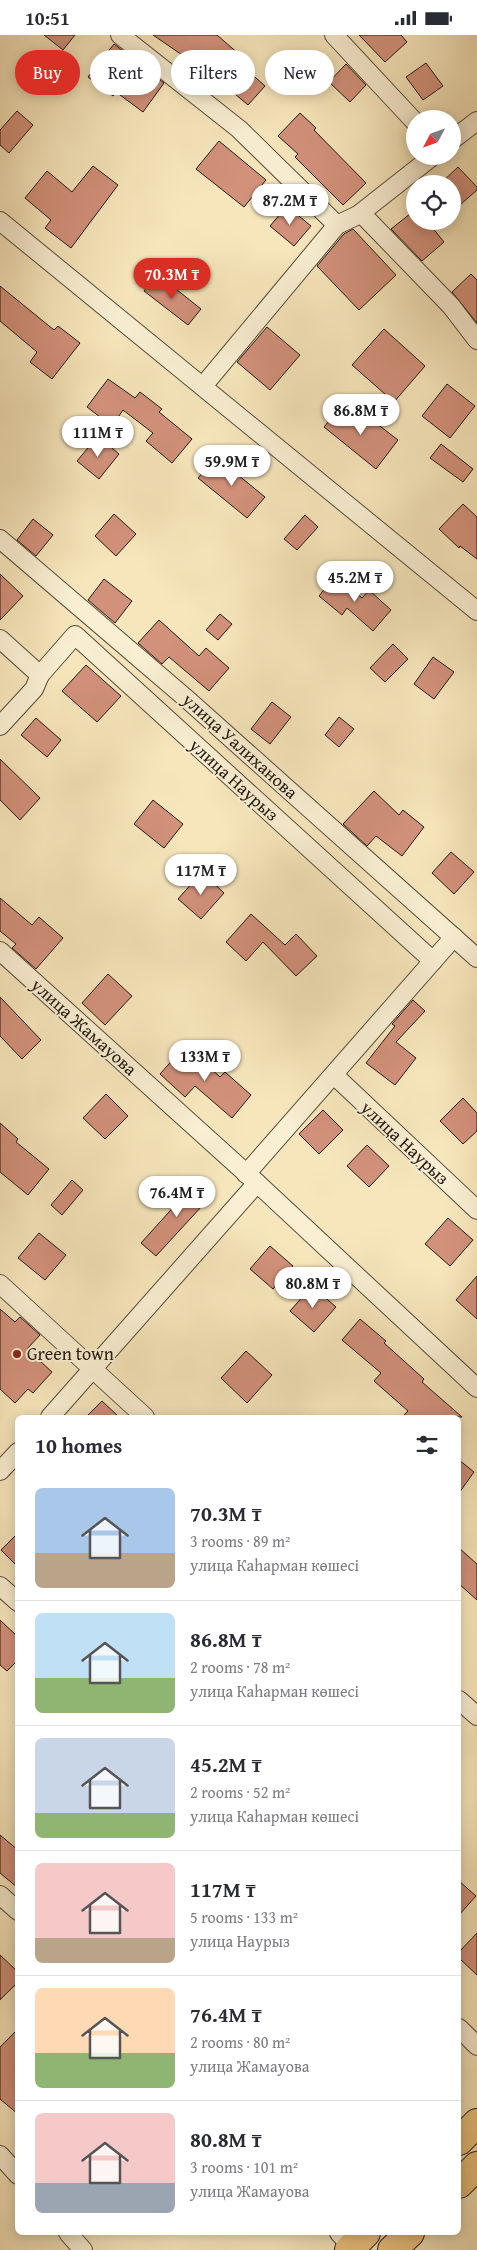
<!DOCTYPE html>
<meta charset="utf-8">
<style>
:root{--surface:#fff;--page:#f7f7f7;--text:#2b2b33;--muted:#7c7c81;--line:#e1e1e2;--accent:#d93025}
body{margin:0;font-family:"Gentium Book Plus",serif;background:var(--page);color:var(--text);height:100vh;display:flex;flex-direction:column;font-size:19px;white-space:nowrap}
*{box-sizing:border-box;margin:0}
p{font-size:16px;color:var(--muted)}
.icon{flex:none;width:28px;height:28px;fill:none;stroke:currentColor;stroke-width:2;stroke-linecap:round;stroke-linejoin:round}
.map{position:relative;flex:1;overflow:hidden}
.drawer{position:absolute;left:15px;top:1380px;width:446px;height:820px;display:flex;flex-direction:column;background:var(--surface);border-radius:8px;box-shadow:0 2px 12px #0003}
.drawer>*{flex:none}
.guide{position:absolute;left:15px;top:15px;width:448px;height:45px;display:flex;gap:10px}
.needle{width:32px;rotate:229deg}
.controls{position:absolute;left:406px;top:75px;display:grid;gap:10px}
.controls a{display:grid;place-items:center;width:55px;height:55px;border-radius:50%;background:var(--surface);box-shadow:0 2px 12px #0003;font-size:25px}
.price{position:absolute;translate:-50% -42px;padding:0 11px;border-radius:18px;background:#fff;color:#222;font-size:16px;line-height:32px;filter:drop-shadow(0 1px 2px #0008)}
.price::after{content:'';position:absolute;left:50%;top:30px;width:15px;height:11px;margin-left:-8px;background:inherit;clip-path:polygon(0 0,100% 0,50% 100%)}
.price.on{background:var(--accent);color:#fff}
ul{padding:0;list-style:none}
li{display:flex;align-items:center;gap:15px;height:125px;padding:0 20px}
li+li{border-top:1px solid var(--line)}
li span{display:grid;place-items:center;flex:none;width:140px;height:100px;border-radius:8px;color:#555}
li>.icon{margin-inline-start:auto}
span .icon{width:60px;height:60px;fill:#fffc;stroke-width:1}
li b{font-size:21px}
h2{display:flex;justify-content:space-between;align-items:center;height:60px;padding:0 20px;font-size:21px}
.chip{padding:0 18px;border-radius:22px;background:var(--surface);box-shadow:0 2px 12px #0003;font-size:18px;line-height:45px}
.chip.on{background:var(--accent);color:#fff}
.status{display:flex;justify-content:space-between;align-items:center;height:35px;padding:0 25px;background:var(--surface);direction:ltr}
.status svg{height:14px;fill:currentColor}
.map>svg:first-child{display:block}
.building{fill:#d2917b;stroke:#221910}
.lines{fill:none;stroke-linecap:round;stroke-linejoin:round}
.minor-casing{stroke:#574c3b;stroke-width:20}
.primary-casing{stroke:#221910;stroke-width:30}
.minor{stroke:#faefd3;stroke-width:18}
.primary{stroke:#ecc37e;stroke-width:28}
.poi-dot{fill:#8f2418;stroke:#faefd3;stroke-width:2}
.labels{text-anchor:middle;stroke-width:4;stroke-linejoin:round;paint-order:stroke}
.street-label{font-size:18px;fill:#221910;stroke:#faefd3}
.poi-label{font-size:18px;fill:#221910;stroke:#faefd3;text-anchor:start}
</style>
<div class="status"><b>10:51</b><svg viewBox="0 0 49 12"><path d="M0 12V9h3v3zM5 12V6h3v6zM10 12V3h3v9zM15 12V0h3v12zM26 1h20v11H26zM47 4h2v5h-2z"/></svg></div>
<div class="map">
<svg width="477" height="2215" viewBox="0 0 477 2215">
<rect width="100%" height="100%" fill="#f7e6bc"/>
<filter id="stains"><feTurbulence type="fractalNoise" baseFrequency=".004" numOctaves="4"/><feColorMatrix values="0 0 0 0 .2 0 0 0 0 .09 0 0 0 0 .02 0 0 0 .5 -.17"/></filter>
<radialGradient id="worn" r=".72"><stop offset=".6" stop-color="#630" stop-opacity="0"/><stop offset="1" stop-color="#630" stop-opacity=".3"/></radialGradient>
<g class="building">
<polygon points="44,0 75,0 63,15"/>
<polygon points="153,0 217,0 240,20 236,25 265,51 248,70 190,21 188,24"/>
<polygon points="359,0 401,0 407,7 385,27"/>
<polygon points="114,9 164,48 143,77 116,57 113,61 88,42"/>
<polygon points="302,26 317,42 304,54 289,39"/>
<polygon points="426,28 443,51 423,65 406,42"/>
<polygon points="346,29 366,50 350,67 329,47"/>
<polygon points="17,76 33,90 9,118 0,110 0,95"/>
<polygon points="300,78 316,93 314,95 366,148 343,170 295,122 298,119 278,101"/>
<polygon points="219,106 266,145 244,172 196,134"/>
<polygon points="93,131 118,150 71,213 45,193 51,185 25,163 47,136 72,157"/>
<polygon points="458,132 477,152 477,155 452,177 452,149 440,149"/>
<polygon points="287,171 311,191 294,211 270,191"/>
<polygon points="415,175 415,186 427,186 444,207 422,226 391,194"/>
<polygon points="353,194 396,240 359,275 317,231 344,199"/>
<polygon points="157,239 201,274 188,290 144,256"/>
<polygon points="471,239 477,245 477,288 452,257"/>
<polygon points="0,251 54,295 58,291 80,308 52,344 30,327 37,317 0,286"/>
<polygon points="267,292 300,320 270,355 237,327"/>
<polygon points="384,294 425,331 394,367 352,330"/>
<polygon points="108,344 135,363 140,357 162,374 159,377 192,404 172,428 146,406 153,398 123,375 112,391 87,372"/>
<polygon points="447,349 475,371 450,403 422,381"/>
<polygon points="343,369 368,390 372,385 398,405 376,434 324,392"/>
<polygon points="98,401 119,419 99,444 77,426"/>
<polygon points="441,409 473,434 463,447 430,423"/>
<polygon points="216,422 265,462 247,483 198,443"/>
<polygon points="463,469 477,482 477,524 460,511 459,513 439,494"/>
<polygon points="114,479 136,499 116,521 95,501"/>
<polygon points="305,480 318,492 297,515 284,504"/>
<polygon points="33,484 53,500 36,521 17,505"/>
<polygon points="0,539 23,561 0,585"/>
<polygon points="335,541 362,563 369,555 391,575 373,596 347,573 342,580 319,561"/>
<polygon points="104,544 132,566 115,588 88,565"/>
<polygon points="220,579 232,589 218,605 206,595"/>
<polygon points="159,585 199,621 206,613 229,633 209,656 169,622 162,629 138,608"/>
<polygon points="393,609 408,624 385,647 370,633"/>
<polygon points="433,622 454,637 434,664 414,649"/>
<polygon points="86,630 121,661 97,687 62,656"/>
<polygon points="272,667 291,682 270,709 251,694"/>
<polygon points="339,682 354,694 339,712 325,700"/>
<polygon points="36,683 61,705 47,722 21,700"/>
<polygon points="0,724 40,763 20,785 0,765"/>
<polygon points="374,756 399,780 403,775 424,792 402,821 376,801 367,811 343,789"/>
<polygon points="153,765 183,789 164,813 134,789"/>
<polygon points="451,817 474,837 454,859 432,838"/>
<polygon points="202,837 224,858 201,884 178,864"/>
<polygon points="0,863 32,890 39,882 63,903 36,934 12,913 16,909 0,896"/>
<polygon points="251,879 285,910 296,899 317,921 296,941 263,907 246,926 226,907"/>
<polygon points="108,939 132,961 105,990 82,968"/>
<polygon points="0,962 41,1005 22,1024 0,1001"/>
<polygon points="413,965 425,976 396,1007 416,1023 395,1050 366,1028 395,991 392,989"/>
<polygon points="186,1010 220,1042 225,1037 251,1060 232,1083 195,1051 185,1062 160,1039"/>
<polygon points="106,1059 128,1081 105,1104 83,1083"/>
<polygon points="463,1063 477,1078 477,1096 463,1109 440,1086"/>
<polygon points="323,1075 343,1095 319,1119 299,1099"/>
<polygon points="0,1088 18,1104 16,1107 49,1134 28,1160 0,1137"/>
<polygon points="367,1110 389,1131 369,1152 347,1131"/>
<polygon points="72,1145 83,1155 62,1180 51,1170"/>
<polygon points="198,1145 213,1159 156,1221 141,1208"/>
<polygon points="448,1183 473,1205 450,1231 425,1209"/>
<polygon points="39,1198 66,1220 45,1245 18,1223"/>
<polygon points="270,1211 293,1231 273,1254 250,1234"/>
<polygon points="477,1241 477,1284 456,1265"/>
<polygon points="312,1251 336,1272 314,1297 290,1276"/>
<polygon points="0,1274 15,1287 20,1282 40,1300 27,1314 52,1337 33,1358 28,1354 15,1368 0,1354"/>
<polygon points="360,1284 386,1306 384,1308 424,1344 422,1347 462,1382 402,1382 408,1376 374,1346 381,1338 342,1305"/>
<polygon points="246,1316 272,1340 247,1368 221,1343"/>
<polygon points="102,1366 119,1382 86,1382"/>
<polygon points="459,1425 474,1437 459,1458"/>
<polygon points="18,1498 18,1532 1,1515"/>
<polygon points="459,1513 477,1529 477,1565 459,1549"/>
<polygon points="0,1585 18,1602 18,1625 7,1636 0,1630"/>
<polygon points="0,1800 18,1815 18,1853 0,1838"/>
<polygon points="459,1846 476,1861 459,1880"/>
<polygon points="477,1898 477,1940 459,1923 459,1917"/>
<polygon points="0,1920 18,1937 18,1947 0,1965"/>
<polygon points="18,1994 18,2079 0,2064 0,2012"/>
</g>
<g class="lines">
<g class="minor-casing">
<g id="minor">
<polyline points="120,0 239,94 337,190"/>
<polyline points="334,0 415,87"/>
<polyline points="452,105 477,86"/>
<polyline points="361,178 451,271 477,305"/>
<polyline points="0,186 477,576"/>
<polyline points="203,351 337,190 358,180 433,121"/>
<polyline points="0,504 188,665 477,923"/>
<polyline points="0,604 40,640 34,654 0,691"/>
<polyline points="40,640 75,600 433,926"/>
<polyline points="0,916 257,1148 477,1353"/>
<polyline points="334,1040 477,1175"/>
<polyline points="246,1139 454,902"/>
<polyline points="0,1249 145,1382"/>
<polyline points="50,1382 257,1148"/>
<polyline points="0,1436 18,1417"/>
<polyline points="0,1551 18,1567"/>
<polyline points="459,1665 477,1681"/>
<polyline points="0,1860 18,1876"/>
<polyline points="459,1993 477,2011"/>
<polyline points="0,2120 18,2140"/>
<polyline points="68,2198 83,2215"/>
<polyline points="339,2198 352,2212"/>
</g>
</g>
<g class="primary-casing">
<g id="primary">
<polyline points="459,2106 477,2088"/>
<polyline points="459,2149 477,2131"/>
<polyline points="349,2215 366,2198"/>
<polyline points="392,2215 410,2198"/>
</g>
</g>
<use href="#minor" class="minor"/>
<use href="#primary" class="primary"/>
</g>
<circle class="poi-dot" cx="17" cy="1319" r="5"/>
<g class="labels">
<g class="street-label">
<text transform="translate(240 711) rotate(42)" y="6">улица Уалиханова</text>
<text transform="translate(234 745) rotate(42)" y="6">улица Наурыз</text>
<text transform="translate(84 992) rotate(42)" y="6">улица Жамауова</text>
<text transform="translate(405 1108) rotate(43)" y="6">улица Наурыз</text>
</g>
<g class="poi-label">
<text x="27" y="1325">Green town</text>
</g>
</g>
<rect width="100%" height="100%" filter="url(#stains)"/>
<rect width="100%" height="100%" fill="url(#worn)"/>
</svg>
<div class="controls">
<a><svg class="needle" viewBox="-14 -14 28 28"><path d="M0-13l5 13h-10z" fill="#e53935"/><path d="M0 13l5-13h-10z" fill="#7c7c81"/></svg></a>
<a><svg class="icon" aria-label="locate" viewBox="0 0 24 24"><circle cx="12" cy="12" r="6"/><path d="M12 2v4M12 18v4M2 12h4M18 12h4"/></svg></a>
</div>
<b class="price" style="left:290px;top:191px">87.2M ₸</b>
<b class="price on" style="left:172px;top:265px">70.3M ₸</b>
<b class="price" style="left:361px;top:401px">86.8M ₸</b>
<b class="price" style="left:98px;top:423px">111M ₸</b>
<b class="price" style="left:232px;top:452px">59.9M ₸</b>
<b class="price" style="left:355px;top:568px">45.2M ₸</b>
<b class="price" style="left:201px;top:861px">117M ₸</b>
<b class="price" style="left:205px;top:1047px">133M ₸</b>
<b class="price" style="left:177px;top:1183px">76.4M ₸</b>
<b class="price" style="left:313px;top:1274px">80.8M ₸</b>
<div class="guide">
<a class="chip on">Buy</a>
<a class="chip">Rent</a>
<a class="chip">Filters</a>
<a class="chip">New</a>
</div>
<section class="drawer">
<h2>10 homes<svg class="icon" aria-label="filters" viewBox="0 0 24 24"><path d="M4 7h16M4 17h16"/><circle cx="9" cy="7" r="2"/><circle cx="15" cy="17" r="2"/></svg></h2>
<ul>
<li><span style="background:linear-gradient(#a9c7e8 65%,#b9a48a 0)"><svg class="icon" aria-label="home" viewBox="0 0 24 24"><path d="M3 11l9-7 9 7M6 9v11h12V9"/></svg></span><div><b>70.3M ₸</b><p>3 rooms · 89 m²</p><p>улица Каһарман көшесі</p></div></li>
<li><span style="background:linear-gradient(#bfe0f5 65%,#8fb573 0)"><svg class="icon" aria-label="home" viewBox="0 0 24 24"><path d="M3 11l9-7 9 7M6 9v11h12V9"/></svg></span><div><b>86.8M ₸</b><p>2 rooms · 78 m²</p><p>улица Каһарман көшесі</p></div></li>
<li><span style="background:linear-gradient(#c9d6e8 75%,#8fb573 0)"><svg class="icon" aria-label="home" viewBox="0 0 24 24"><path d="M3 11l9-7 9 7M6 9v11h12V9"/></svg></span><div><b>45.2M ₸</b><p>2 rooms · 52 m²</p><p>улица Каһарман көшесі</p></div></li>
<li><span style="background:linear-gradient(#f6c9c9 75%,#b9a48a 0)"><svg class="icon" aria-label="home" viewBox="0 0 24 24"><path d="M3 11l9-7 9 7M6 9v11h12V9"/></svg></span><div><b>117M ₸</b><p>5 rooms · 133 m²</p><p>улица Наурыз</p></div></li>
<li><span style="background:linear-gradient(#ffd9b3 65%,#8fb573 0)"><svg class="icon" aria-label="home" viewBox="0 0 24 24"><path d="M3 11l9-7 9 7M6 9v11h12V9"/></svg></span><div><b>76.4M ₸</b><p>2 rooms · 80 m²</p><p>улица Жамауова</p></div></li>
<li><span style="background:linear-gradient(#f6c9c9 70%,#9aa5b1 0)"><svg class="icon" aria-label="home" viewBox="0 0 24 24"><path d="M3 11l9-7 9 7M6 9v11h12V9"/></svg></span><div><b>80.8M ₸</b><p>3 rooms · 101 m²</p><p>улица Жамауова</p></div></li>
</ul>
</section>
</div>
